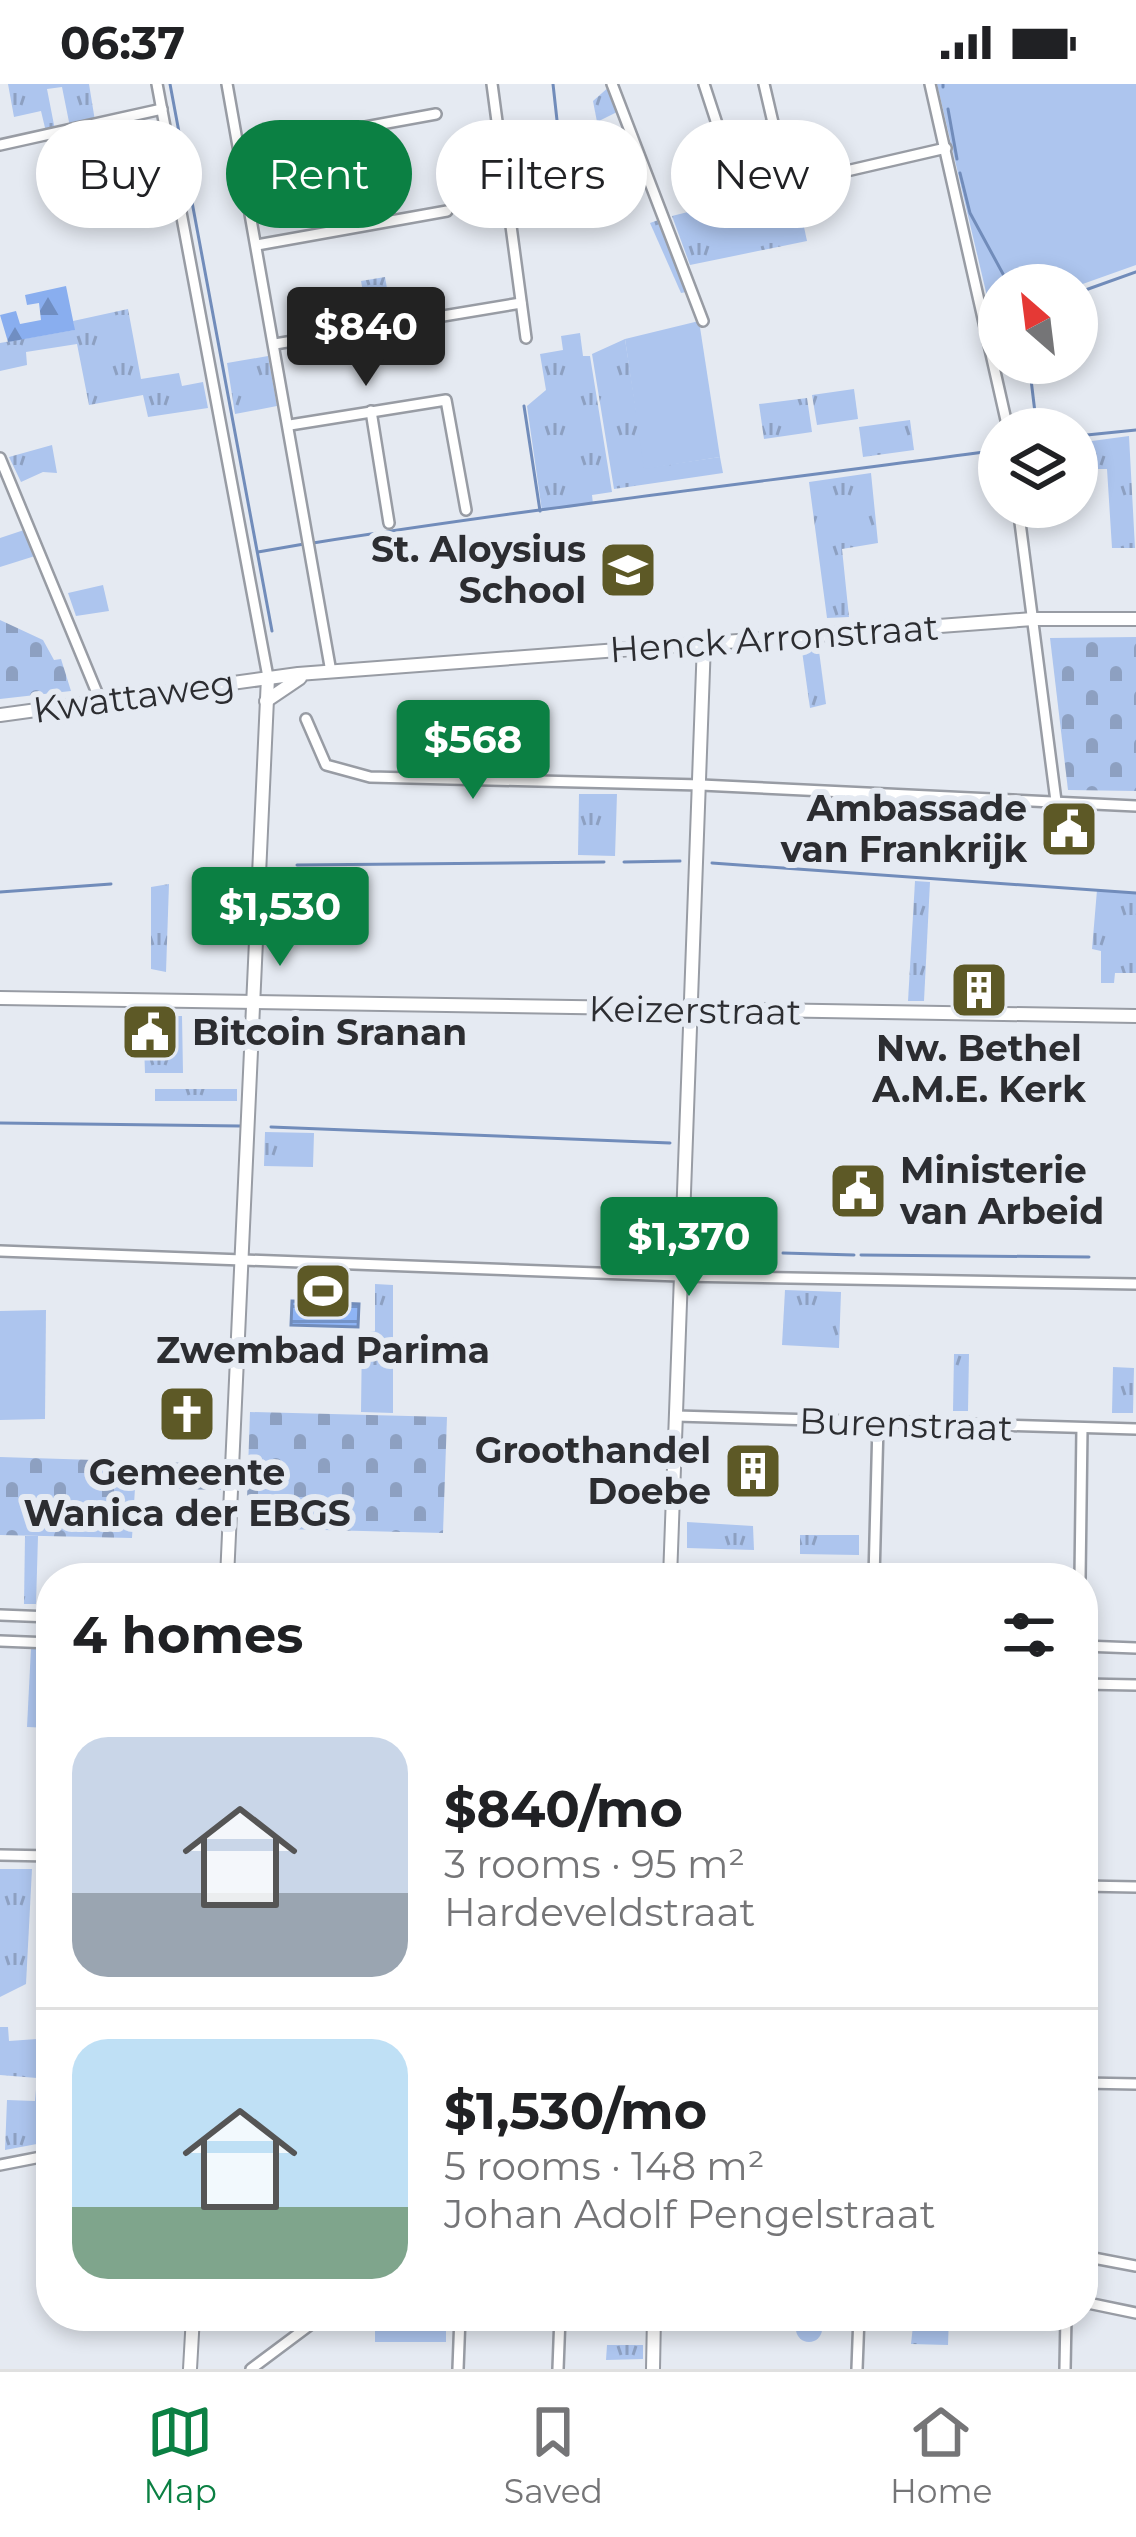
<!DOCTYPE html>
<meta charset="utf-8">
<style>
:root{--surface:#fff;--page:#f6f6f6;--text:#202124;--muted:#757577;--line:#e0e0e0;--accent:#0b8043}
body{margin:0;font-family:Montserrat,sans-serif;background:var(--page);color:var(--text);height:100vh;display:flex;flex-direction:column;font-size:45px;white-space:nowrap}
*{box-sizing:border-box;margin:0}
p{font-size:39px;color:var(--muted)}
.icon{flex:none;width:66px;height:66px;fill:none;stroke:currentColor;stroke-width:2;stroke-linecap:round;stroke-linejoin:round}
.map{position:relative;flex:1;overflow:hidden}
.details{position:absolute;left:36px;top:1479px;width:1062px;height:768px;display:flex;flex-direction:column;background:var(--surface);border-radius:48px;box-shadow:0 6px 18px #0003}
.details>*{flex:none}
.hud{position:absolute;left:36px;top:36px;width:1065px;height:108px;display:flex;gap:24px}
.needle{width:78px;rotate:332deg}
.tools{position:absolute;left:978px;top:180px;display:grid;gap:24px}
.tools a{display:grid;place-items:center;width:120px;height:120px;border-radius:50%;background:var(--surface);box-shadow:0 6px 18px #0003;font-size:60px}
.price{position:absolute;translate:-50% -102px;padding:0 27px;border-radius:12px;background:var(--accent);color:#fff;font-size:39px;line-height:78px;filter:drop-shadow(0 3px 6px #0008)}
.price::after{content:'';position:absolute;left:50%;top:72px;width:36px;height:27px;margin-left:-18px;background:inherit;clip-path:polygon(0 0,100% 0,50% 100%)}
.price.active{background:#222;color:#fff}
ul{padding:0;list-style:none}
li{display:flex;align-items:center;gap:36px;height:300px;padding:0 36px}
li+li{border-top:3px solid var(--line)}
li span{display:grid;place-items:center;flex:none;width:336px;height:240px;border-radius:36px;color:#555}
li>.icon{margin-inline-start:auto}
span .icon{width:144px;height:144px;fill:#fffc;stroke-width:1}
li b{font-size:51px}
h2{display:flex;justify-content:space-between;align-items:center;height:144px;padding:0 36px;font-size:51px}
.pill{padding:0 42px;border-radius:54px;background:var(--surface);box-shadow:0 6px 18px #0003;font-size:42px;line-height:108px}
.pill.active{background:var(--accent);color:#fff}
.status{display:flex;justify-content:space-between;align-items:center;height:84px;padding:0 60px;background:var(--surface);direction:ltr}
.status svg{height:33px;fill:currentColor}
.menu{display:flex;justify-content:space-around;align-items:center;height:168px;border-top:3px solid var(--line);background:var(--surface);font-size:33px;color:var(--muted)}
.menu a{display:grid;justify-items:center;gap:6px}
.menu .active{color:var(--accent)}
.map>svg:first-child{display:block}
.grass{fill:url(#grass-tufts)}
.forest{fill:url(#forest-firs)}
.cemetery{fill:url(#cemetery-stones)}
.garden{fill:#adc5ee}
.water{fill:url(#water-rules);stroke:#718cba;stroke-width:3}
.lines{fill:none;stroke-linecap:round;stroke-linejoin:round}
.stream{stroke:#718cba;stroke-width:3}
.minor-casing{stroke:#989ca4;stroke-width:14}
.major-casing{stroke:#989ca4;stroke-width:16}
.minor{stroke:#fff;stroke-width:9}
.major{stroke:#fff;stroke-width:12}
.labels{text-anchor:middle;stroke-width:12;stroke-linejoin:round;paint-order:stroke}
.poi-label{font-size:36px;font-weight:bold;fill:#2c2d31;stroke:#e5eaf2;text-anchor:end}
.street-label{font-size:36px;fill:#2c2d31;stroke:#e5eaf2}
</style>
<div class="status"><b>06:37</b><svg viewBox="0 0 49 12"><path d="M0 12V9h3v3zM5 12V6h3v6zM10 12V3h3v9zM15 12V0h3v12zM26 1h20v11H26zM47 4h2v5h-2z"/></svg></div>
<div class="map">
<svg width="1136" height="2285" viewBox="0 0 1136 2285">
<defs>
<pattern id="grass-tufts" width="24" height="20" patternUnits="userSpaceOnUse" patternTransform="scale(3)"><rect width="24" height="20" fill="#adc5ee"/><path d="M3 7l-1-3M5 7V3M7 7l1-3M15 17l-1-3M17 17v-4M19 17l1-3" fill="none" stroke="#8da0c1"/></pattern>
<pattern id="forest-firs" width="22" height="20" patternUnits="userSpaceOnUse" patternTransform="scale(3)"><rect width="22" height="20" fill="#89aeef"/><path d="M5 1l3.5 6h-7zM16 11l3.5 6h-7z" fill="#708ec2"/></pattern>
<pattern id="cemetery-stones" width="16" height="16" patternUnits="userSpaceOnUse" patternTransform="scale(3)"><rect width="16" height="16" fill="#adc5ee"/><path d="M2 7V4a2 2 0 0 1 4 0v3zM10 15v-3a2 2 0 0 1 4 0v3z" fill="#8da0c1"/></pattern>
<pattern id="water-rules" width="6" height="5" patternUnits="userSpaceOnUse" patternTransform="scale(3)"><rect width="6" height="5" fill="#8eb4f5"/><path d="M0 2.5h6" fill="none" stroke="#7493c7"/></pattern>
</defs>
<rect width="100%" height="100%" fill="#e5eaf2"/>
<g class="grass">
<polygon points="8,0 89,0 95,37 70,43 62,3 47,5 55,46 46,48 41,27 14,33"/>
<polygon points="610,2 619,27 597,38 593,17"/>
<polygon points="112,39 121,79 167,69 173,101 111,114 98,42"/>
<polygon points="795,101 807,157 690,181 672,132"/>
<polygon points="664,134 691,207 681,209 650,139"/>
<polygon points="385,193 392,233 368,237 361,197"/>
<polygon points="128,225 141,295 179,289 182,302 203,298 208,324 148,333 143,311 89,321 77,260 26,268 27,281 0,287 0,259 74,246 73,237"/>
<polygon points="580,249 583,272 590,272 612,408 592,411 593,420 542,427 527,322 546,306 540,270 563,266 561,252"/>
<polygon points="625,255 645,384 720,373 723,389 614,405 592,270"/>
<polygon points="268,272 277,322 235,330 227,279"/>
<polygon points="854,305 858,335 817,341 812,311"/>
<polygon points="807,314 812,348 764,355 759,320"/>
<polygon points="910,336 914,366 863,373 859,343"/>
<polygon points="1129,352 1135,464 1112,464 1107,385 1077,385 1077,359"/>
<polygon points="52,361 57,389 43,388 21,398 9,373"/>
<polygon points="871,389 878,459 842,465 849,533 827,534 809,398"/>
<polygon points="24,446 35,472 0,483 0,454"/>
<polygon points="103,501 109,527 76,532 68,509"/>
<polygon points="802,567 819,567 826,620 810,624"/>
<polygon points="579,710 617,710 615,772 578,771"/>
<polygon points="915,797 930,798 924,917 908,917"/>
<polygon points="169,800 166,888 151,885 151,803"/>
<polygon points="1097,806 1136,809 1136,889 1115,889 1114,899 1101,899 1101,867 1092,865"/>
<polygon points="158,932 182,932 183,989 145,989 144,961 158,960"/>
<rect x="155" y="1005" width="82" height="12"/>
<polygon points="265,1048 314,1049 313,1083 264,1082"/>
<polygon points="375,1200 393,1201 393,1329 361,1328 362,1248 375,1247"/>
<polygon points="785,1206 841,1208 839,1264 782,1261"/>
<polygon points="954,1270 969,1270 968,1327 953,1327"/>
<polygon points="1113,1283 1134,1284 1133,1329 1112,1329"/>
<polygon points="687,1438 753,1442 754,1466 687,1464"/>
<polygon points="800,1451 859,1451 859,1471 800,1470"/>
<polygon points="25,1452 38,1452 36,1520 24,1520"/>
<polygon points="31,1564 51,1564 51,1644 27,1643"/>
<polygon points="0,1785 32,1785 26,1900 0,1913"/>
<polygon points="0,1943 8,1943 9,1957 51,1954 42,2059 5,2066 7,2016 35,2017 37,1994 0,1991"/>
<circle cx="809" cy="2245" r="13"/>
<polygon points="914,2232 949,2232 948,2261 911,2260"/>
<polygon points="446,2245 446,2258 375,2258 375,2246"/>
<polygon points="607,2261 643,2261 643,2275 606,2276"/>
</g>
<polygon class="forest" points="66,202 75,246 8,258 0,231 16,227 20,240 41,236 39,219 27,221 25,211"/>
<g class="cemetery">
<polygon points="0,536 43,556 54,576 61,575 71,607 0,615"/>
<polygon points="1136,553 1136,707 1068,706 1050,554"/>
<polygon points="250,1328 447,1333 443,1449 246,1444"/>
<polygon points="0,1373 222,1380 221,1406 135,1404 132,1454 0,1451"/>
</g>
<g class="garden">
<polygon points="937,0 1136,0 1136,181 1077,202 999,201 999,223 990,225"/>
<polygon points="699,237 720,373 644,385 625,255"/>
<polygon points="46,1226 45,1335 0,1336 0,1227"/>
</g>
<polygon class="water" points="292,1217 359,1220 358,1243 291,1241"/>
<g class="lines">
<g class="stream">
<polyline points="170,0 272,547"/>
<polyline points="553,0 568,136"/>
<polyline points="943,0 943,3"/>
<polyline points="948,25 957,75"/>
<polyline points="960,89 970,129 1009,201"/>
<polyline points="1077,209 1136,188"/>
<polyline points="1029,279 1037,345"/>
<polyline points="524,322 540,427"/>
<polyline points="1077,352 1136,346"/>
<path d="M313,459C541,423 771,397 999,366"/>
<polyline points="258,468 304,460"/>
<polyline points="624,778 680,777"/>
<polyline points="712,779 1136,809"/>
<polyline points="297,781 604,778"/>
<polyline points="0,808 111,800"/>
<polyline points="0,1039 240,1042"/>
<polyline points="271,1043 670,1059"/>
<polyline points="689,1166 775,1168"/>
<polyline points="783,1169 854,1171"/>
<polyline points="861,1171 1089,1173"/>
</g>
<g class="minor-casing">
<g id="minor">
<polyline points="157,0 268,593"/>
<polyline points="227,0 331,588"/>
<polyline points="492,0 526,254"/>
<polyline points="612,0 703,237"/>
<polyline points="704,0 720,49 772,42"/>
<polyline points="764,0 785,90 799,98 946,64"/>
<polyline points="930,0 1008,345"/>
<polyline points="0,61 162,25"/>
<polyline points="239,66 436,30"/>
<polyline points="257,161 447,127"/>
<polyline points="275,260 521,219"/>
<polyline points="371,327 389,439"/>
<polyline points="290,341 446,316 466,426"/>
<polyline points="0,374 100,616"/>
<polyline points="1018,423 1056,717"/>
<polyline points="306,635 326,681 370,693 701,701 1136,722"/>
<polyline points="0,1167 679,1192 1136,1200"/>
<polyline points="676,1332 1136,1345"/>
<polyline points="874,1494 878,1340"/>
<polyline points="1080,1494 1082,1344"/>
<polyline points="0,1531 51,1533"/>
<polyline points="0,1557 51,1559"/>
<polyline points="1083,1562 1136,1564"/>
<polyline points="1083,1600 1136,1601"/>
<polyline points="0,1771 51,1772"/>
<polyline points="1083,1802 1136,1803"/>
<polyline points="1083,1999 1136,2000"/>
<polyline points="0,2081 51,2071"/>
<polyline points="1083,2172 1136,2182"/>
<polyline points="45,2204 51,2203"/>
<polyline points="1083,2218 1136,2229"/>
<polyline points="251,2285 322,2232"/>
<polyline points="458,2285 460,2232"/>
<polyline points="558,2285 560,2232"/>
<polyline points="857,2285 859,2232"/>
<polyline points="1065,2285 1066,2232"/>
</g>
</g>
<g class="major-casing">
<g id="major">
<polyline points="266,617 300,594"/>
<polyline points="0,631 298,590 1033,535 1136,535"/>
<polyline points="0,914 1136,932"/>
<polyline points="227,1494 268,593"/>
<polyline points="670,1494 704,558"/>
<polyline points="190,2285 193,2232"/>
<polyline points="653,2285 654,2232"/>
</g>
</g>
<use href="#minor" class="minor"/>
<use href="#major" class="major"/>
</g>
<defs>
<g id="school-square" transform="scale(3)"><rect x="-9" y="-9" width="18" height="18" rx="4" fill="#5d5926" stroke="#e5eaf2"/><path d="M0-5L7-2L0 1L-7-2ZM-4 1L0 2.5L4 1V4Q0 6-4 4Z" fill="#fff"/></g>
<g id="civic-square" transform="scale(3)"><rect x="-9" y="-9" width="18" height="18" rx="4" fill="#5d5926" stroke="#e5eaf2"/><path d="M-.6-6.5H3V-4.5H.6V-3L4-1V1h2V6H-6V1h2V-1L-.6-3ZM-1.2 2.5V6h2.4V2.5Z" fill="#fff"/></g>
<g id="building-square" transform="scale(3)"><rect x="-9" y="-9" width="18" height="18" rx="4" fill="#5d5926" stroke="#e5eaf2"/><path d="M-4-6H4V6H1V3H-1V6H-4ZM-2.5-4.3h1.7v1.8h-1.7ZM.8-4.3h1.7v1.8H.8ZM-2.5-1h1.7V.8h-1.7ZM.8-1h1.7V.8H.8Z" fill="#fff"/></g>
<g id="stadium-square" transform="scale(3)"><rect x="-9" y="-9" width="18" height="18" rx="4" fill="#5d5926" stroke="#e5eaf2"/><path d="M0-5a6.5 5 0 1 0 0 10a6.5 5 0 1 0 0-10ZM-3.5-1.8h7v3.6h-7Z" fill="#fff"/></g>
<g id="church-square" transform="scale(3)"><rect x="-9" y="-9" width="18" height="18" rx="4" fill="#5d5926" stroke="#e5eaf2"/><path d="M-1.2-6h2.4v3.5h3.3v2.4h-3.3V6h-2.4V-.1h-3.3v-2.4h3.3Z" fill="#fff"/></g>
</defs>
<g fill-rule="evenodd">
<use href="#school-square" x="628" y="486"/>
<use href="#civic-square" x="1069" y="745"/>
<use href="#building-square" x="979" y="906"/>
<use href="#civic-square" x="150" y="948"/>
<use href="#civic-square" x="858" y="1107"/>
<use href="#stadium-square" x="323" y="1207"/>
<use href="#church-square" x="187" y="1330"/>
<use href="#building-square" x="753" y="1387"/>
</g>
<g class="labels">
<g class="poi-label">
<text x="586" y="478">St. Aloysius<tspan x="586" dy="41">School</tspan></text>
<text x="1027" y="737">Ambassade<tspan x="1027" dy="41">van Frankrijk</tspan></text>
<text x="192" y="961" text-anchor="start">Bitcoin Sranan</text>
<text x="979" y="977" text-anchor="middle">Nw. Bethel<tspan x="979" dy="41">A.M.E. Kerk</tspan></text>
<text x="900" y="1099" text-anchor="start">Ministerie<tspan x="900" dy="41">van Arbeid</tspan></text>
<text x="323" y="1279" text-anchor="middle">Zwembad Parima</text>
<text x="711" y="1379">Groothandel<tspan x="711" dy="41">Doebe</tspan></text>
<text x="187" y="1401" text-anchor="middle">Gemeente<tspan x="187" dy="41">Wanica der EBGS</tspan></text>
</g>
<g class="street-label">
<text transform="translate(774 554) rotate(-4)" y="13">Henck Arronstraat</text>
<text transform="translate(134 612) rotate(-8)" y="13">Kwattaweg</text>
<text transform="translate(695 926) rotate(1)" y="13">Keizerstraat</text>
<text transform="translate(906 1340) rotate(2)" y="13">Burenstraat</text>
</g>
</g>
</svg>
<div class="tools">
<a><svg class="needle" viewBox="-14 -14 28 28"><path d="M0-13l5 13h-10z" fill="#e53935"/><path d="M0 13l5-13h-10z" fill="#757577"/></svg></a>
<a><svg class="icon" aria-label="layers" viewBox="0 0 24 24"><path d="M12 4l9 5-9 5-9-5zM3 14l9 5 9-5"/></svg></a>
</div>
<b class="price active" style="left:366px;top:305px">$840</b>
<b class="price" style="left:473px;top:718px">$568</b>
<b class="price" style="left:280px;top:885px">$1,530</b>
<b class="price" style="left:689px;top:1215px">$1,370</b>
<div class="hud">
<a class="pill">Buy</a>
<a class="pill active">Rent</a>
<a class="pill">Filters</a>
<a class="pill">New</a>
</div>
<section class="details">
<h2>4 homes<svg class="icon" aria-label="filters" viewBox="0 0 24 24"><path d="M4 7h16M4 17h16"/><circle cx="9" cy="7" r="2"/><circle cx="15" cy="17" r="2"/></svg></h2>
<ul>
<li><span style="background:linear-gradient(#c9d6e8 65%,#9aa5b1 0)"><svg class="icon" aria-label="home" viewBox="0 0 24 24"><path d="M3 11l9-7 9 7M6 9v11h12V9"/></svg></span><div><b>$840/mo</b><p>3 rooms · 95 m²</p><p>Hardeveldstraat</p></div></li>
<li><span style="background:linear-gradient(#bfe0f5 70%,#7fa58c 0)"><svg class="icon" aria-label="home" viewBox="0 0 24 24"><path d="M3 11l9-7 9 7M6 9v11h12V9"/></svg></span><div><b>$1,530/mo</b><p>5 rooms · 148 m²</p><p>Johan Adolf Pengelstraat</p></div></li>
</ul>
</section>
</div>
<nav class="menu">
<a class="active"><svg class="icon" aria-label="map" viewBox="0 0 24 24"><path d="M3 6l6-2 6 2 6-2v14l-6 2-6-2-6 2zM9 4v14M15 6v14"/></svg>Map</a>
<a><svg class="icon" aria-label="saved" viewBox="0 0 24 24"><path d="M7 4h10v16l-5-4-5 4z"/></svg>Saved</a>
<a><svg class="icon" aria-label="home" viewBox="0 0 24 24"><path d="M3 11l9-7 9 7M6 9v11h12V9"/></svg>Home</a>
</nav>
